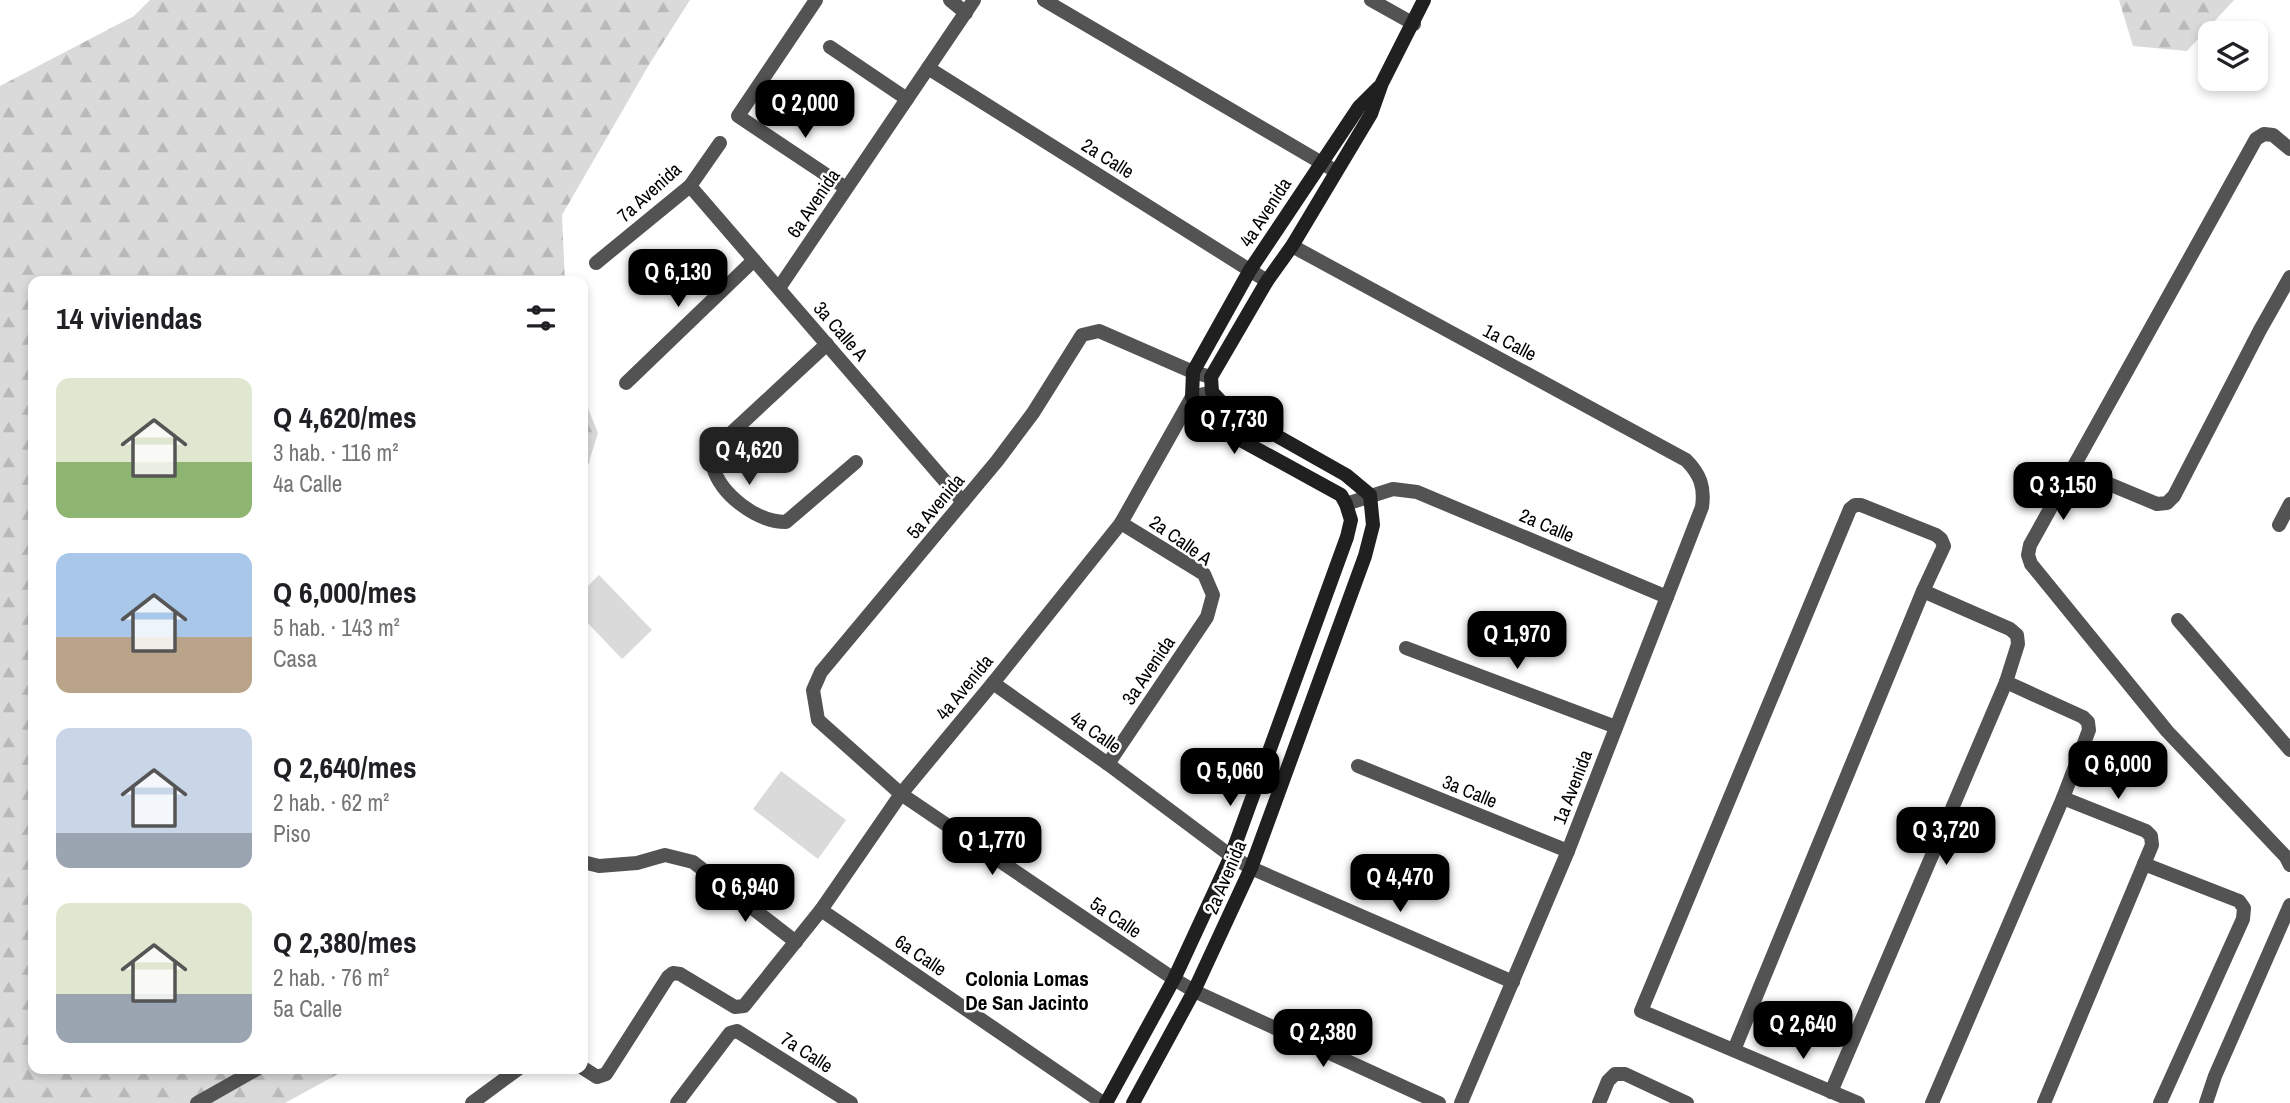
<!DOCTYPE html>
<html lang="es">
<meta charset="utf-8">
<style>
:root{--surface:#fff;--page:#f2f2f2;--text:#202124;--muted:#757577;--accent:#000}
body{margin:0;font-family:"Archivo Narrow",sans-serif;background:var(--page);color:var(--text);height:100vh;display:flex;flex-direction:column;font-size:26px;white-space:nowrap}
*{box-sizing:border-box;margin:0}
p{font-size:23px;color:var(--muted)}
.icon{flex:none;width:38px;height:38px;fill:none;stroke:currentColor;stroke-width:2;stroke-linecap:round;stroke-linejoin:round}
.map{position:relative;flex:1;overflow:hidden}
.details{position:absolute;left:28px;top:276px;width:560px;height:798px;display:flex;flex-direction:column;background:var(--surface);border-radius:14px;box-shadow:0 4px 10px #0003}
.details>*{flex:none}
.tools{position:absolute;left:2198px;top:21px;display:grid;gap:14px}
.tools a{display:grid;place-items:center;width:70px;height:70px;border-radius:14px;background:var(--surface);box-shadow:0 4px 10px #0003;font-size:35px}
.price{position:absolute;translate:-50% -60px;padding:0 16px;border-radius:14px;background:var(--accent);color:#fff;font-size:23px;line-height:46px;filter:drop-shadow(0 2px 4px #0008)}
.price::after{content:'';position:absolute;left:50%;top:42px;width:21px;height:16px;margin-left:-10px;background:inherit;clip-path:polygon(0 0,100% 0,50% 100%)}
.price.selected{background:#222;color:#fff}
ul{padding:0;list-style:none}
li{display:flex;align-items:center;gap:21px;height:175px;padding:0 28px}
li span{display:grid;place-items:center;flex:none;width:196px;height:140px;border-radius:14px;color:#555}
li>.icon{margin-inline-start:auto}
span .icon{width:84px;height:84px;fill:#fffc;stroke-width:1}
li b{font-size:30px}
h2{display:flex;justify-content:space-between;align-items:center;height:84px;padding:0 28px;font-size:30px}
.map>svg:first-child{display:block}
.forest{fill:url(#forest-firs)}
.garden{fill:#dadada}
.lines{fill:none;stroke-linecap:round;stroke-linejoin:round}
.street{stroke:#535353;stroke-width:14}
.secondary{stroke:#202020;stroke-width:14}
.labels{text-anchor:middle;stroke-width:5;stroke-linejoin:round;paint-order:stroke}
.street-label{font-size:19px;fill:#000;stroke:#fff}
.neighbourhood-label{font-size:21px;font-weight:bold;fill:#000;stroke:#fff}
</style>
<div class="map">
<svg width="2290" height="1103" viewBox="0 0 2290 1103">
<defs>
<pattern id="forest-firs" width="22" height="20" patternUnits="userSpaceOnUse" patternTransform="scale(1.75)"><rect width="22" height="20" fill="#dadada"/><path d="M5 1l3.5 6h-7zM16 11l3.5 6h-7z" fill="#b9b9b9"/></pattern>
</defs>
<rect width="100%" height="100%" fill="#fff"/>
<g class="forest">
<polygon points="150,0 690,0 650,63 562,215 565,282 33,282 33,1069 347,1069 285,1103 0,1103 0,86 134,16"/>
<polygon points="2119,0 2234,0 2187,51 2133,46"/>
<polygon points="583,396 598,433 583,481"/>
</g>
<g class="garden">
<polygon points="599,575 652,630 622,659 583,618 583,591"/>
<polygon points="781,771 846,820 818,859 753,809"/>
</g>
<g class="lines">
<g class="street">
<polyline points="816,0 738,116 846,188"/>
<polyline points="950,0 966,13"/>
<polyline points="1044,0 1332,169"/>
<polyline points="1371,0 1414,24"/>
<polyline points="830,47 907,99"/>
<polyline points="928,68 1267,281"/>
<polyline points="2290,149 2273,135 2264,134 2256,139 2030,545 2028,555 2031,564 2167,731 2286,857 2290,865"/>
<polyline points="690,186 963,502"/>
<path d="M1292,246L1686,460C1700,474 1705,487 1702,507L1568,851L1461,1103"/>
<polyline points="596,263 690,186 720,143"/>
<polyline points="779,288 974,0"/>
<path d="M827,344L713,450C712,455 712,461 713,467C721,495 757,522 786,522L856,462"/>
<polyline points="1211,377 1193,372 1099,331 1082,335 1033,413 997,461 821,672 813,690 818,720 901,794 1174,979 1194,991 1439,1103"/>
<polyline points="626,383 754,260"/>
<polyline points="2073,469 2157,504 2167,503 2174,496 2260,330 2290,277"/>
<polyline points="1346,504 1393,489 1417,492 1667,597"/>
<polyline points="2279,525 2290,504"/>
<polyline points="2178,620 2290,750"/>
<polyline points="1406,648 1616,727"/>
<polyline points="993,683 1108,764 1231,856 1251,868 1513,982"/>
<polyline points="1108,764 1207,617 1213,595 1204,574 1121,523"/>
<polyline points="1358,766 1568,851"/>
<polyline points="583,862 599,866 637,863 665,855 693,862 796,942"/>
<polyline points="2144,864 2239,901 2244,908 2243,919 2160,1103"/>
<polyline points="821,910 1103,1103"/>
<polyline points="1734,1050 1923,591 1944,546 1941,539 1936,535 1861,505 1855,505 1850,509 1641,1011 1858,1103"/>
<polyline points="583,1068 597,1077 606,1074 668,977 673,973 680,974 735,1007 744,1006 821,910 901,794 993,683 1121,523 1192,397 1212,392"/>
<polyline points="1831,1092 2006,682 2018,644 2017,635 2010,629 1923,591"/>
<polyline points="197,1103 257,1069"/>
<polyline points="472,1103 518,1069"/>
<polyline points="677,1103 730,1033 737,1031 851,1103"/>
<polyline points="1599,1103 1608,1081 1615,1074 1625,1074 1687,1103"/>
<polyline points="1932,1103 2063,798 2089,730 2088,722 2083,717 2006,682"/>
<polyline points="2044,1103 2152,845 2151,836 2146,831 2063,798"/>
<polyline points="2206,1103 2215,1076 2290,905"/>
</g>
<g class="secondary">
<polyline points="1106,1103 1174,979 1231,856 1347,537 1351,520 1346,504 1341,495 1217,427 1201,413 1192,397 1193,372 1250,270 1359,107 1379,87"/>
<polyline points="1133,1103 1194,991 1251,868 1365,556 1373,525 1370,495 1346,475 1226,407 1212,392 1211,377 1267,281 1292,246 1371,114 1382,83 1424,0"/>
</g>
</g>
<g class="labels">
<g class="street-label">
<text transform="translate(1108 158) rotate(32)" y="7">2a Calle</text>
<text transform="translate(649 192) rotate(-42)" y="7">7a Avenida</text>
<text transform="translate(813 203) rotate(-56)" y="7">6a Avenida</text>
<text transform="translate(1265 212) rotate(-57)" y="7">4a Avenida</text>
<text transform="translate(841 331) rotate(49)" y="7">3a Calle A</text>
<text transform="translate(1510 342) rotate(28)" y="7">1a Calle</text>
<text transform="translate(935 506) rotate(-50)" y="7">5a Avenida</text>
<text transform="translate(1547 525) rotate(23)" y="7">2a Calle</text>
<text transform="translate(1181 540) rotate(35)" y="7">2a Calle A</text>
<text transform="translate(1148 670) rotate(-56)" y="7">3a Avenida</text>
<text transform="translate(964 687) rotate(-51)" y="7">4a Avenida</text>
<text transform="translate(1096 732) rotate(35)" y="7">4a Calle</text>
<text transform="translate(1572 787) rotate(-69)" y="7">1a Avenida</text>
<text transform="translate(1470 791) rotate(22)" y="7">3a Calle</text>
<text transform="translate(1225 877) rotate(-67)" y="7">2a Avenida</text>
<text transform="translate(1116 917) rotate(34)" y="7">5a Calle</text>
<text transform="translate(921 955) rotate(34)" y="7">6a Calle</text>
<text transform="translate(807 1052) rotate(33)" y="7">7a Calle</text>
</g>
<g class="neighbourhood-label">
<text x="1027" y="986">Colonia Lomas<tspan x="1027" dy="24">De San Jacinto</tspan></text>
</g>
</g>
</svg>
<div class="tools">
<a><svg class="icon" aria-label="layers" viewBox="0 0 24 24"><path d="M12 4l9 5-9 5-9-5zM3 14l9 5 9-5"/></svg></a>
</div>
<b class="price" style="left:805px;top:140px">Q 2,000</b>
<b class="price" style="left:678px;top:309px">Q 6,130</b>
<b class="price" style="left:1234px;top:456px">Q 7,730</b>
<b class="price selected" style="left:749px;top:487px">Q 4,620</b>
<b class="price" style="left:2063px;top:522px">Q 3,150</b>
<b class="price" style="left:1517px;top:671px">Q 1,970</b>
<b class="price" style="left:2118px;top:801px">Q 6,000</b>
<b class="price" style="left:1230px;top:808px">Q 5,060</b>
<b class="price" style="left:1946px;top:867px">Q 3,720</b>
<b class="price" style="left:992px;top:877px">Q 1,770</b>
<b class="price" style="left:1400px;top:914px">Q 4,470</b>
<b class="price" style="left:745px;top:924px">Q 6,940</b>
<b class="price" style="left:1803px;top:1061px">Q 2,640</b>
<b class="price" style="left:1323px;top:1069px">Q 2,380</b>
<section class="details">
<h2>14 viviendas<svg class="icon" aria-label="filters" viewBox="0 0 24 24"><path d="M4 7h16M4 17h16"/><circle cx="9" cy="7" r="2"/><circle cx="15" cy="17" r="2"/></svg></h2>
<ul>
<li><span style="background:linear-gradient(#dfe7d0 60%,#8fb573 0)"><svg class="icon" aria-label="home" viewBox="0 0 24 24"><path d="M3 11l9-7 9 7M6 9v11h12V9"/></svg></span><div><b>Q 4,620/mes</b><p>3 hab. · 116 m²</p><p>4a Calle</p></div></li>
<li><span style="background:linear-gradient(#a9c7e8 60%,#b9a48a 0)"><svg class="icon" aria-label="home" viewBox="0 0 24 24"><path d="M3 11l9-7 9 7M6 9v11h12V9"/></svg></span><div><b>Q 6,000/mes</b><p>5 hab. · 143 m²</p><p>Casa</p></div></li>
<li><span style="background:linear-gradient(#c9d6e8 75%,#9aa5b1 0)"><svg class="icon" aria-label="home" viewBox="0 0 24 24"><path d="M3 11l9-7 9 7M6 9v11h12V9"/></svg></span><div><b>Q 2,640/mes</b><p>2 hab. · 62 m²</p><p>Piso</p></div></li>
<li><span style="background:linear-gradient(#dfe7d0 65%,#9aa5b1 0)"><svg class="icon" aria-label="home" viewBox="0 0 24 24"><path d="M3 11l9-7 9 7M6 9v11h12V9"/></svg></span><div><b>Q 2,380/mes</b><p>2 hab. · 76 m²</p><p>5a Calle</p></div></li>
</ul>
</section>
</div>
